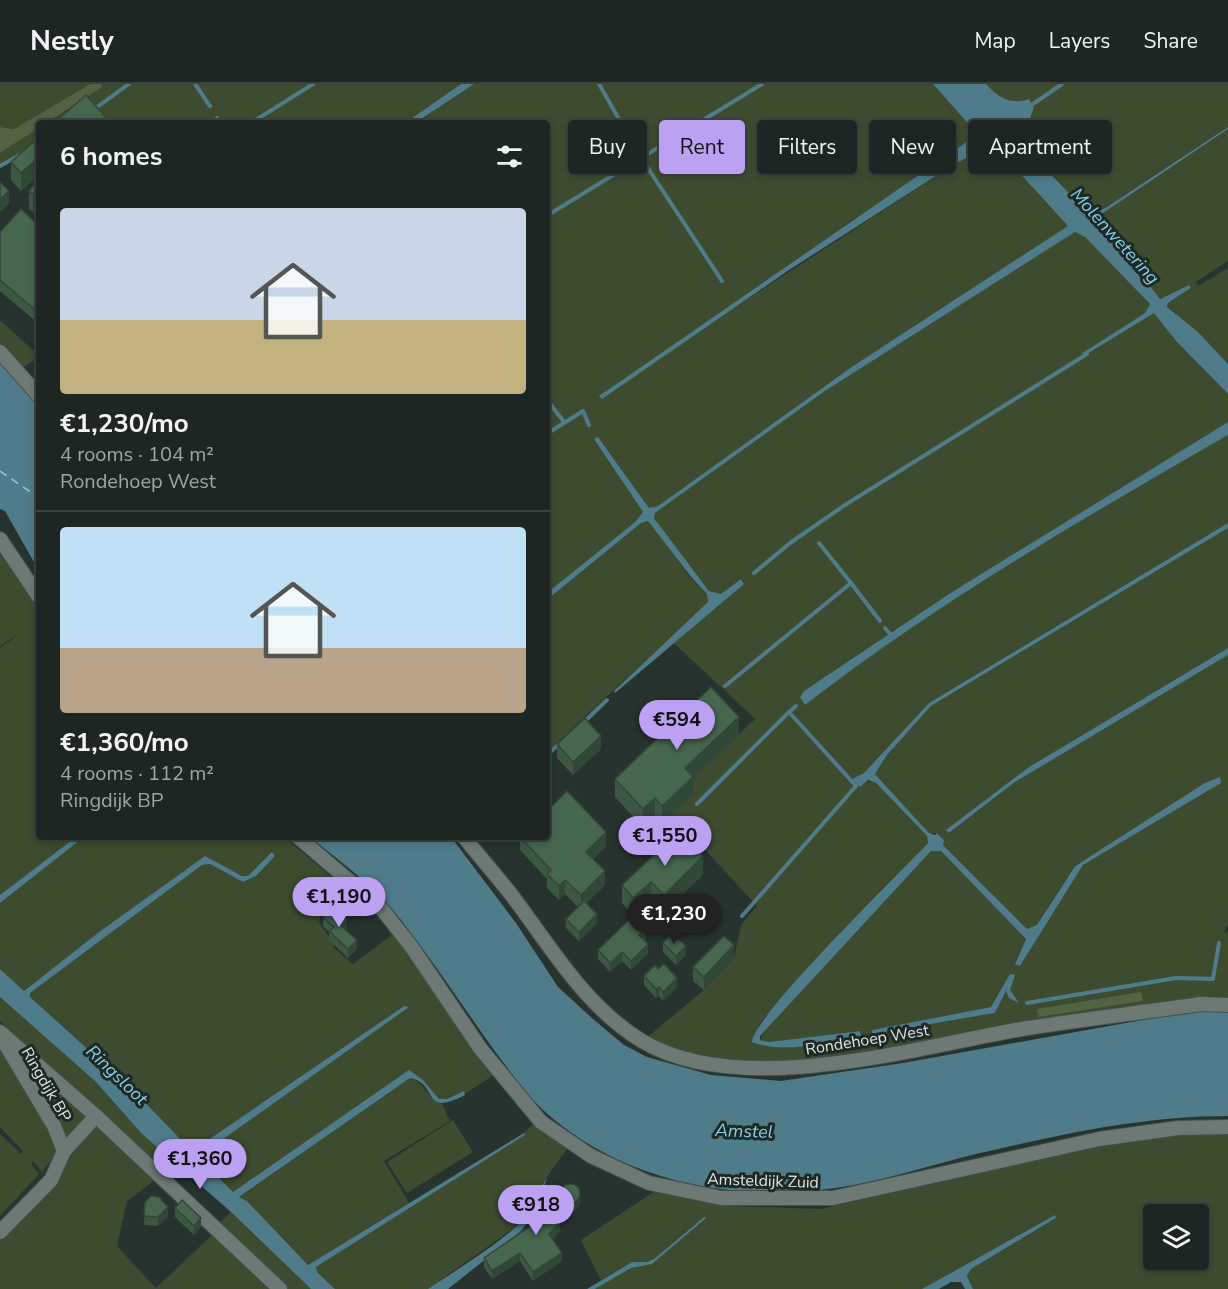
<!DOCTYPE html>
<meta charset="utf-8">
<style>
:root{--surface:#1d2623;--page:#252e2b;--text:#f1f3f6;--muted:#a0a5a6;--line:#3b4341;--accent:#bca0f2}
body{margin:0;font-family:"Nunito Sans",sans-serif;background:var(--page);color:var(--text);height:100vh;display:flex;flex-direction:column;font-size:22px;white-space:nowrap}
*{box-sizing:border-box;margin:0}
p{font-size:20px;color:var(--muted)}
.icon{flex:none;width:33px;height:33px;fill:none;stroke:currentColor;stroke-width:2;stroke-linecap:round;stroke-linejoin:round}
.map{position:relative;flex:1;overflow:hidden}
.details{position:absolute;left:36px;top:36px;width:514px;height:720px;display:flex;flex-direction:column;background:var(--surface);border-radius:6px;box-shadow:0 3px 9px #0003,0 0 0 2px var(--line)}
.details>*{flex:none}
.guide{position:absolute;left:568px;top:36px;width:568px;height:54px;display:flex;gap:12px}
.fabs{position:absolute;left:1143px;top:1120px;display:grid;gap:12px}
.fabs a{display:grid;place-items:center;width:66px;height:66px;border-radius:6px;background:var(--surface);box-shadow:0 3px 9px #0003,0 0 0 2px var(--line);font-size:30px}
.price{position:absolute;translate:-50% -51px;padding:0 14px;border-radius:21px;background:var(--accent);color:#111;font-size:20px;line-height:39px;filter:drop-shadow(0 2px 3px #0008)}
.price::after{content:'';position:absolute;left:50%;top:36px;width:18px;height:14px;margin-left:-9px;background:inherit;clip-path:polygon(0 0,100% 0,50% 100%)}
.price.selected{background:#222;color:#fff}
ul{padding:0;list-style:none}
li{display:grid;align-content:center;gap:12px;height:318px;padding:0 24px}
li+li{border-top:2px solid var(--line)}
li span{display:grid;place-items:center;height:186px;border-radius:6px;color:#555}
li>.icon{margin-inline-start:auto}
span .icon{width:108px;height:108px;fill:#fffc;stroke-width:1}
li b{font-size:26px}
h2{display:flex;justify-content:space-between;align-items:center;height:72px;padding:0 24px;font-size:26px}
.pill{padding:0 21px;border-radius:6px;background:var(--surface);box-shadow:0 3px 9px #0003,0 0 0 2px var(--line);font-size:21px;line-height:54px}
.pill.selected{background:var(--accent);color:#111}
header{display:flex;align-items:center;gap:36px;box-sizing:border-box;height:84px;padding:0 30px;background:var(--surface);border-bottom:2px solid var(--line)}
header strong{font-size:28px}
nav{display:flex;gap:33px;margin-inline-start:auto;font-size:21px}
.map>svg:first-child{display:block}
.green{fill:#3d4b2f;fill-rule:evenodd}
.forest{fill:#536342}
.water{fill:#4f7c8a}
.lines{fill:none;stroke-linecap:round;stroke-linejoin:round}
.stream{stroke:#4f7c8a;stroke-width:4}
.ferry{stroke:#82d0e9;stroke-width:1.5;stroke-dasharray:8 6;stroke-linecap:butt}
.minor-casing{stroke:#45504d;stroke-width:16}
.minor{stroke:#6c7975;stroke-width:14}
.wall{fill:#3c5843}
.shaded-wall{fill:#314737}
.building{fill:#46664e;stroke:#314737;stroke-width:1.5}
.labels{text-anchor:middle;stroke-width:6;stroke-linejoin:round;paint-order:stroke}
.street-label{font-size:16px;fill:#dde5e2;stroke:#1e2926}
.water-label{font-size:18px;font-style:italic;fill:#82d0e9;stroke:#1e2926}
</style>
<header>
<strong>Nestly</strong>
<nav><a>Map</a><a>Layers</a><a>Share</a></nav>
</header>
<div class="map">
<svg width="1228" height="1205" viewBox="0 0 1228 1205">
<rect width="100%" height="100%" fill="#27332f"/>
<g class="green">
<polygon points="0,0 90,0 14,45 0,43"/>
<polygon points="101,0 461,0 405,39 46,39 102,3"/>
<polygon points="474,0 933,0 972,44 968,57 599,312 956,79 994,60 1069,142 853,282 658,422 649,424 598,353 595,355 643,428 635,438 548,508 548,39 415,39"/>
<path d="M986,0H1228V43L1107,123L1090,131L1017,55L1015,45L1025,35L1028,36L1034,23L1030,16C1011,21 999,14 986,0Z"/>
<polygon points="39,44 39,58 0,83 0,69"/>
<polygon points="1228,45 1228,177 1196,198 1198,202 1228,184 1228,280 1198,248 1167,223 1168,219 1190,205 1189,201 1160,215 1100,139 1103,129"/>
<path d="M1075,148L1085,153L1150,220L1146,228L1082,270H1087L1154,228L1176,257L1228,310V338L952,508L804,607L805,620C937,518 1083,435 1228,351V439L929,619L864,689L853,695L876,699L927,752L928,759L802,891L760,939L752,958L806,962L860,947L769,958L760,956L768,940L931,767H941L1026,855L1015,879L1020,882L1083,781L1221,699L1075,781L1037,841L1027,845L942,760L944,756L938,749H929L875,690L887,671L931,622L1228,444V564L1029,683L947,746L950,749L1015,698L1228,571V841L1224,848L1226,849L1228,846V916L908,968L722,981L644,956L704,906L734,874L741,841L757,822L684,743L662,740L693,711L685,702L755,635L674,559L744,499L741,495L721,510L709,507L654,434L655,429L825,307ZM1014,891L1010,906L1016,917L1006,906L995,929L872,950V946L991,923Z"/>
<polygon points="0,236 39,272 39,273 22,284 0,260"/>
<polygon points="649,437 691,494 707,510 708,519 548,667 548,515 641,439"/>
<polygon points="0,460 39,519 39,753 76,753 0,811 0,564 20,549 0,562"/>
<path d="M84,753H284L366,822L358,827L345,813L321,832L319,839L333,858L334,864L353,880L393,850L495,990L465,1010L464,1007L447,1015H439L423,996L409,987L233,1108L197,1073L408,923L404,922L192,1067L130,1003L131,994L121,995L30,913V909L202,781L210,780L243,798L256,792L275,772L272,769L248,792C235,792 218,777 204,773L99,848L24,907L0,885V819Z"/>
<polygon points="0,913 96,998 142,1050 174,1078 163,1088 0,937"/>
<polygon points="0,953 57,1061 53,1074 42,1088 33,1077 31,1080 39,1090 0,1132 0,1050 21,1070 23,1067 0,1043"/>
<polygon points="16,965 89,1034 68,1059"/>
<path d="M410,994C425,998 428,1016 442,1020L450,1037L384,1077L409,1119L308,1181L247,1117L238,1114Z"/>
<polygon points="453,1036 473,1068 407,1109 387,1078"/>
<polygon points="534,1039 567,1065 534,1111 523,1135 510,1147 428,1205 335,1205 317,1188 316,1183 525,1051 524,1049"/>
<polygon points="97,1042 155,1096 127,1117 117,1162 156,1204 213,1150 270,1205 0,1205 0,1157 59,1092 69,1074"/>
<path d="M1174,1049L1228,1051V1205H973L967,1192L971,1185L1055,1135V1131L922,1205H595L631,1183L652,1180L703,1133L654,1175L647,1178H632L601,1196L581,1156L655,1107L727,1122L821,1125L1095,1063ZM1154,1131H1198V1176H1154Z"/>
<polygon points="231,1128 311,1205 286,1205 218,1140"/>
</g>
<g class="forest">
<polygon points="90,0 101,0 102,3 46,39 39,39 39,44 0,69 0,43 14,45"/>
<polygon points="1141,908 1143,917 1038,933 1037,925"/>
</g>
<g class="water">
<polygon points="461,0 474,0 415,39 405,39"/>
<path d="M933,0H986C999,14 1011,21 1029,15L1034,23L1029,37L1025,35L1015,45L1017,55L1090,131L1107,123L1228,43V45L1103,129L1100,138L1160,215L1189,201L1191,204L1168,219L1167,223L1198,248L1228,280V310L1176,257L1154,229L1087,270H1081L1145,229L1150,220L1085,153L1075,148L825,307L655,429L654,434L709,507L721,510L741,495L744,500L615,609L614,607L708,518L707,510L692,494L648,437L641,439L548,515V508L635,438L643,428L594,355L598,353L649,424L658,422L853,282L1068,142L994,61L956,79L789,186L602,315L599,312L968,57L972,44Z"/>
<polygon points="0,275 39,319 39,487 5,427 0,425"/>
<path d="M1228,338V351C1083,435 937,518 805,621L800,613L804,607L952,508Z"/>
<path d="M1228,439V444L931,622L887,671L875,690L929,749L935,751L937,749L944,756L943,761L1027,845L1037,841L1075,782L1205,699L1220,693L1221,699L1083,781L1020,882L1015,880L1026,855L941,767H931L760,952V956L769,958L860,947L861,952C828,958 785,971 752,958C752,933 902,787 928,759L927,752L876,699L868,696L860,703L852,695L864,689L929,619Z"/>
<polygon points="1228,564 1228,571 1015,698 949,749 946,746 1029,683"/>
<polygon points="76,753 84,753 0,819 0,811"/>
<path d="M310,753H451L516,839L558,903L593,935L624,961L647,973L711,991L781,997L903,979L1187,928H1228V1032C1149,1032 1071,1048 994,1066C951,1075 910,1089 868,1098C758,1123 629,1105 543,1026C523,1007 506,982 489,959C460,918 432,876 401,836C376,803 342,779 310,753Z"/>
<path d="M272,768L275,772L256,792L243,798L210,780L202,781L30,909V913L121,995L131,994L130,1003L192,1067L404,922L409,923L198,1073L233,1108L409,986L423,996L439,1015H447L464,1007L465,1011C420,1034 440,1000 410,994L239,1113L247,1117L308,1181L524,1049L525,1051L316,1183L317,1188L335,1205H311L231,1128L142,1050L96,998L0,913V885L24,907L99,848L205,772L242,792H248Z"/>
<polygon points="1010,890 1015,891 1010,906 1019,919 1009,914 1006,907 995,929 872,950 872,946 991,923"/>
<path d="M547,1094L533,1132L521,1147L448,1205H428C451,1189 508,1155 523,1135C532,1122 537,1107 547,1094Z"/>
<polygon points="1055,1131 1056,1134 971,1185 967,1192 973,1205 965,1205 961,1198 951,1198 939,1205 922,1205"/>
<polygon points="704,1133 706,1134 652,1180 631,1184 595,1205 587,1205 632,1178 647,1178 654,1175"/>
</g>
<g class="lines">
<g class="stream">
<polyline points="195,0 210,22"/>
<polyline points="599,0 640,72 722,197"/>
<polyline points="1033,20 1062,0"/>
<polyline points="93,26 129,0"/>
<polyline points="217,34 218,39"/>
<polyline points="251,39 313,0"/>
<polyline points="0,82 20,71"/>
<polyline points="548,131 762,0"/>
<polyline points="548,317 564,338"/>
<polyline points="548,349 583,327 589,341"/>
<polyline points="754,489 790,459 845,421 1087,270"/>
<polyline points="851,499 880,537"/>
<polyline points="885,544 891,551"/>
<polyline points="725,602 851,499 819,459"/>
<polyline points="789,628 796,622"/>
<polyline points="584,638 607,616"/>
<polyline points="548,670 560,659"/>
<polyline points="697,720 789,628 856,702 742,832"/>
<polyline points="1027,919 1176,894 1213,895 1219,859"/>
</g>
<polyline class="ferry" points="0,387 39,414"/>
<g class="minor-casing">
<g id="minor">
<polyline points="0,268 39,312"/>
<polyline points="0,455 39,513"/>
<polyline points="298,753 381,824 411,862 480,964 541,1038 591,1072 649,1099 721,1114 833,1114 1099,1055 1178,1044 1228,1043"/>
<path d="M464,753C479,772 495,790 510,809C550,861 584,922 642,957C739,1015 911,965 1016,946C1077,936 1139,929 1201,920L1228,921"/>
<polyline points="0,948 96,1032 280,1205"/>
<polyline points="3,956 54,1042 64,1067"/>
<polyline points="0,1148 51,1096 64,1067 96,1032"/>
</g>
</g>
<use href="#minor" class="minor"/>
</g>
<g class="wall">
<polygon points="39,53 39,91 21,107 11,96 11,78"/>
<polygon points="39,94 39,127 37,125 33,128 29,125 29,107"/>
<polygon points="39,142 39,240 0,207 0,148"/>
<polygon points="739,651 693,695 693,711 662,740 655,731 643,743 615,713 615,695"/>
<polygon points="557,660 601,665 573,691 557,674"/>
<polygon points="520,753 606,762 593,775 605,801 586,819 597,839 579,857 566,844 566,835 578,823 565,810 559,816 547,804 547,795 520,766"/>
<polygon points="703,790 664,829 651,816 634,831 646,853 644,856 648,869 631,886 622,877 610,888 598,875 598,866 633,832 622,819 622,801"/>
<polygon points="323,833 347,845 346,846 357,865 348,874 329,856 329,848 323,842"/>
<polygon points="663,859 686,871 676,881 663,868"/>
<polygon points="734,874 704,906 693,897 693,883"/>
<polygon points="658,885 677,903 663,917 659,912 656,914 644,901 644,892"/>
<polygon points="560,1107 580,1121 575,1127 566,1129 560,1138 560,1147 552,1155 562,1177 533,1197 520,1177 492,1195 484,1183 484,1174 530,1142 528,1141 528,1132 547,1126 560,1119"/>
<polygon points="145,1118 168,1132 158,1142 144,1141"/>
<polygon points="175,1124 201,1143 194,1151 175,1133"/>
</g>
<g class="shaded-wall">
<polygon points="39,73 39,91 21,107 21,89"/>
<polygon points="9,107 9,120 0,128 0,115"/>
<polygon points="37,107 37,125 33,128 33,110"/>
<polygon points="739,633 739,651 693,695 693,711 662,740 662,722 685,684"/>
<polygon points="601,652 601,665 573,691 573,678"/>
<polygon points="655,714 655,731 643,743 643,725"/>
<polygon points="606,748 606,762 586,781 586,768"/>
<polygon points="703,772 703,790 664,829 664,811"/>
<polygon points="605,787 605,801 581,825 581,811"/>
<polygon points="565,796 565,810 559,816 559,802"/>
<polygon points="651,798 651,816 633,832 633,814"/>
<polygon points="597,830 597,839 579,857 579,848"/>
<polygon points="347,836 347,845 341,851 341,842"/>
<polygon points="646,844 646,853 639,860 639,851"/>
<polygon points="357,856 357,865 348,874 348,865"/>
<polygon points="648,860 648,869 631,886 631,877"/>
<polygon points="734,861 734,874 704,906 704,893"/>
<polygon points="686,862 686,871 676,881 676,872"/>
<polygon points="622,868 622,877 610,888 610,879"/>
<polygon points="677,894 677,903 663,917 663,908"/>
<polygon points="659,903 659,912 656,914 656,905"/>
<polygon points="580,1112 580,1121 575,1127 575,1119"/>
<polygon points="566,1120 566,1129 558,1140 560,1138 560,1147 549,1158 549,1150 556,1135"/>
<polygon points="168,1123 168,1132 158,1142 158,1133"/>
<polygon points="201,1134 201,1143 194,1151 194,1142"/>
<polygon points="520,1169 520,1177 492,1195 492,1187"/>
<polygon points="562,1169 562,1177 533,1197 533,1188"/>
</g>
<g class="building">
<polygon points="86,11 111,39 54,39"/>
<polygon points="39,53 39,73 21,89 11,78"/>
<polygon points="39,94 39,109 37,107 33,110 29,107"/>
<polygon points="0,98 9,107 0,115"/>
<polygon points="21,125 39,142 39,229 0,196 0,148"/>
<polygon points="711,603 739,633 685,684 693,693 662,722 655,714 643,725 615,695"/>
<polygon points="585,634 601,652 573,678 557,660"/>
<polygon points="567,707 606,748 586,768 605,787 581,811 565,796 559,802 547,790 551,786 520,753 548,753 548,726"/>
<polygon points="679,748 703,772 664,811 651,798 633,814 622,801"/>
<polygon points="584,817 597,830 579,848 566,835"/>
<polygon points="332,823 347,836 341,842 357,856 348,865 329,847 334,843 323,833"/>
<polygon points="634,831 646,844 639,851 648,860 631,877 622,868 610,879 598,866"/>
<polygon points="672,850 686,862 676,872 663,859"/>
<polygon points="724,852 734,861 704,893 693,883"/>
<polygon points="664,880 677,894 663,908 659,903 656,905 644,892 655,881 658,885"/>
<polygon points="573,1100 579,1104 580,1112 575,1119 566,1120 556,1135 560,1138 549,1150 562,1169 533,1188 520,1169 492,1187 484,1174 535,1139 528,1132 541,1120 547,1126 561,1119 560,1107 565,1101"/>
<polygon points="151,1112 159,1113 168,1123 158,1133 144,1132 145,1118"/>
<polygon points="182,1116 201,1134 194,1142 175,1124"/>
</g>
<g class="labels">
<g class="street-label">
<text transform="translate(867 955) rotate(-9)" y="6">Rondehoep West</text>
<text transform="translate(47 1000) rotate(60)" y="6">Ringdijk BP</text>
<text transform="translate(763 1096) rotate(2)" y="6">Amsteldijk Zuid</text>
</g>
<g class="water-label">
<text transform="translate(1115 152) rotate(48)" y="6">Molenwetering</text>
<text transform="translate(117 991) rotate(44)" y="6">Ringsloot</text>
<text transform="translate(744 1047) rotate(2)" y="6">Amstel</text>
</g>
</g>
</svg>
<div class="fabs">
<a><svg class="icon" aria-label="layers" viewBox="0 0 24 24"><path d="M12 4l9 5-9 5-9-5zM3 14l9 5 9-5"/></svg></a>
</div>
<b class="price" style="left:677px;top:667px">€594</b>
<b class="price" style="left:665px;top:783px">€1,550</b>
<b class="price" style="left:339px;top:844px">€1,190</b>
<b class="price selected" style="left:674px;top:861px">€1,230</b>
<b class="price" style="left:200px;top:1106px">€1,360</b>
<b class="price" style="left:536px;top:1152px">€918</b>
<div class="guide">
<a class="pill">Buy</a>
<a class="pill selected">Rent</a>
<a class="pill">Filters</a>
<a class="pill">New</a>
<a class="pill">Apartment</a>
</div>
<section class="details">
<h2>6 homes<svg class="icon" aria-label="filters" viewBox="0 0 24 24"><path d="M4 7h16M4 17h16"/><circle cx="9" cy="7" r="2"/><circle cx="15" cy="17" r="2"/></svg></h2>
<ul>
<li><span style="background:linear-gradient(#c9d6e8 60%,#c2b280 0)"><svg class="icon" aria-label="home" viewBox="0 0 24 24"><path d="M3 11l9-7 9 7M6 9v11h12V9"/></svg></span><div><b>€1,230/mo</b><p>4 rooms · 104 m²</p><p>Rondehoep West</p></div></li>
<li><span style="background:linear-gradient(#bfe0f5 65%,#b9a48a 0)"><svg class="icon" aria-label="home" viewBox="0 0 24 24"><path d="M3 11l9-7 9 7M6 9v11h12V9"/></svg></span><div><b>€1,360/mo</b><p>4 rooms · 112 m²</p><p>Ringdijk BP</p></div></li>
</ul>
</section>
</div>
